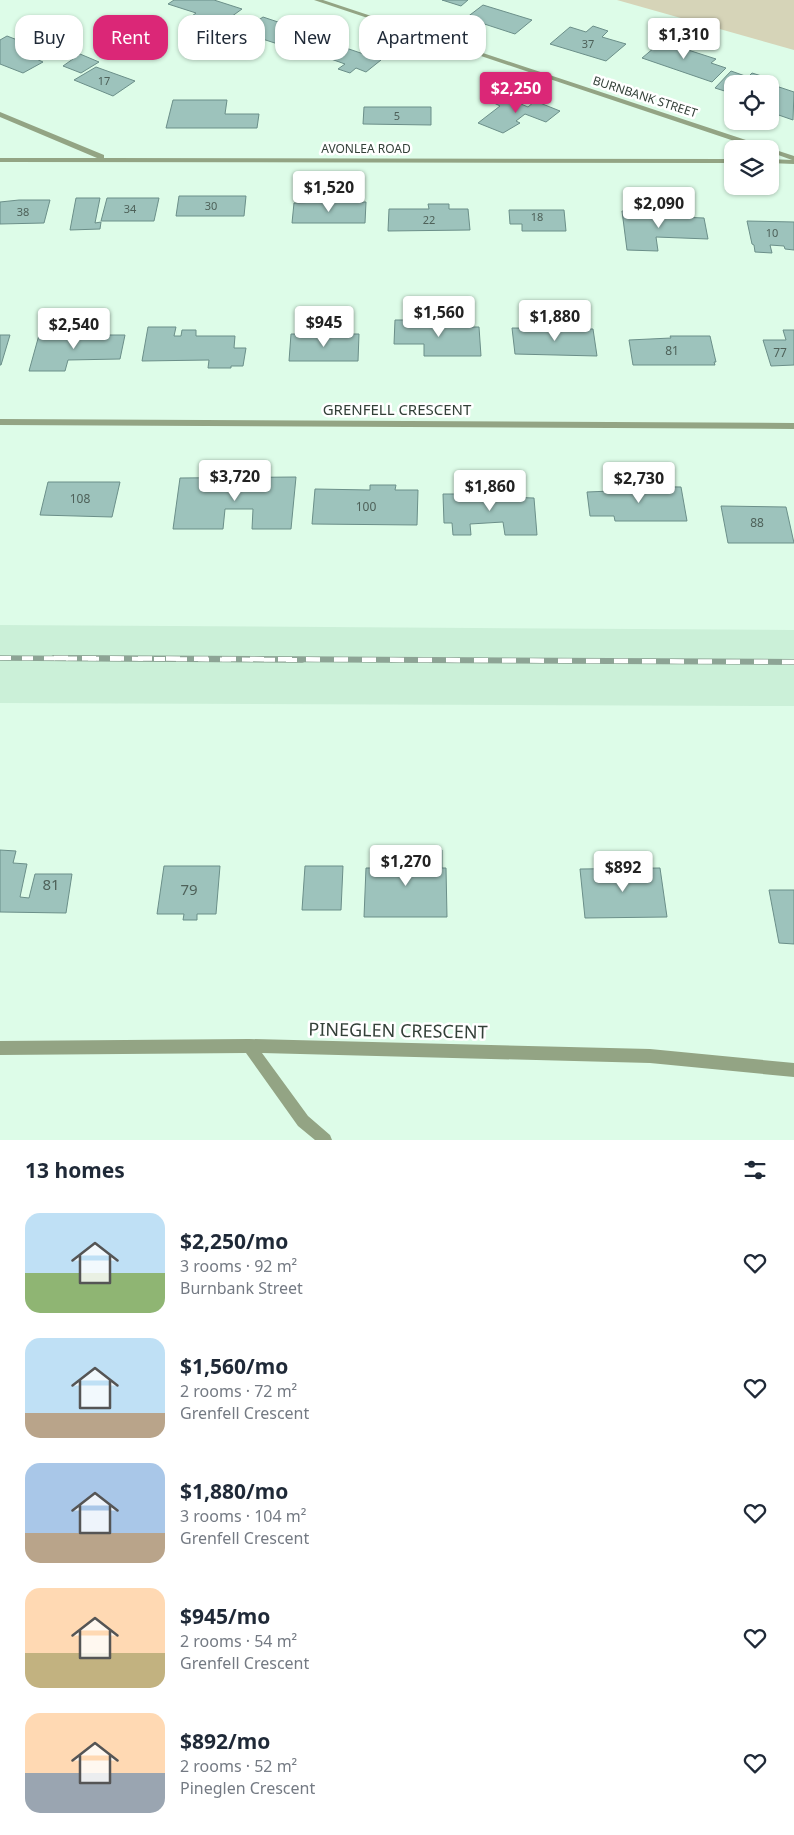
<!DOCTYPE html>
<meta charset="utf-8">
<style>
:root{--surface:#fff;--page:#f2f2f3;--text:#1f2937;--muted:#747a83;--accent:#db2777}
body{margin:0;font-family:"Noto Sans",sans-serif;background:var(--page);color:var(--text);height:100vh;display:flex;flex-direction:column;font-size:19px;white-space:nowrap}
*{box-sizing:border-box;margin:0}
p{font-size:16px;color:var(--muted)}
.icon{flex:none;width:28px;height:28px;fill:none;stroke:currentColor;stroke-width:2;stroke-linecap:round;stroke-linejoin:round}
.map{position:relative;height:1140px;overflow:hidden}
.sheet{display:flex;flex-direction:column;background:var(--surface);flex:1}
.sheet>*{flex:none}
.hud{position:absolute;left:15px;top:15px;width:500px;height:45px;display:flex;gap:10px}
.buttons{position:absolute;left:724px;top:75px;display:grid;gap:10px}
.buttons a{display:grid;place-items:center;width:55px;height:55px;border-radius:10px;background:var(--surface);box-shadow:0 1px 4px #0004;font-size:25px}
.price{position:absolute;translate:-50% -42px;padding:0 11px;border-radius:5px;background:#fff;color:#222;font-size:16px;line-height:32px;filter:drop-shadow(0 1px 2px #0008)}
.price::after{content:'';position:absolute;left:50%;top:30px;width:15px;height:11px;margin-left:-8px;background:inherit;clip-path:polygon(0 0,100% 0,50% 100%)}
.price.current{background:var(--accent);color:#fff}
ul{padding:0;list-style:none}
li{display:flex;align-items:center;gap:15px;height:125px;padding:0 25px}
li span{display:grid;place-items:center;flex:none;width:140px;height:100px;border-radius:15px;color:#555}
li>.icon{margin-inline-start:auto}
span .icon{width:60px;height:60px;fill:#fffc;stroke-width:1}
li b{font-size:21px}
h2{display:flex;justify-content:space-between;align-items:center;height:60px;padding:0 25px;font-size:21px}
.chip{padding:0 18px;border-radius:15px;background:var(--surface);box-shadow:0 1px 4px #0004;font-size:18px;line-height:45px}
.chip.current{background:var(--accent);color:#fff}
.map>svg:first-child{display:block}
.built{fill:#cbf0d8}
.green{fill:#d6d4b8}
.building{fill:#9dc3bc;stroke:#6b8f89}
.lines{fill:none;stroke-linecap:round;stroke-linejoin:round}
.minor{fill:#93a484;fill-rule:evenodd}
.tertiary{fill:#93a484;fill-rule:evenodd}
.rail-far1-casing{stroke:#8da495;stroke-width:5.5}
.rail-casing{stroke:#8da495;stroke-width:6}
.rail-far1{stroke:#fff;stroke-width:4;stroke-dasharray:11;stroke-linecap:butt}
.rail{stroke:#fff;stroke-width:4.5;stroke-dasharray:14;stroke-linecap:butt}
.labels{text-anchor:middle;stroke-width:5;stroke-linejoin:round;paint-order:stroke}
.far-number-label{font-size:11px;fill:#4e6159}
.far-street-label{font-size:12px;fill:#334038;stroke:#fff}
.number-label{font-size:12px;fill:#4e6159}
.street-label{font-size:15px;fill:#334038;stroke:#fff}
.near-number-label{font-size:15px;fill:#4e6159}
.near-street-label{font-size:18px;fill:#334038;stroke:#fff}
</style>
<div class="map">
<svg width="794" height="1140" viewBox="0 0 794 1140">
<rect width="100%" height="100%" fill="#ddfce8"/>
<polygon class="built" points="0,625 794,630 794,706 0,703"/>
<polygon class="green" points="617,0 794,0 794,50"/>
<g class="building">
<polygon points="174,0 214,0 242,9 224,22 206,16 201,19 192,16 196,13 168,4"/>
<polygon points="442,0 468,0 461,6"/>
<polygon points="483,5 532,20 515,34 466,18"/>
<polygon points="263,17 305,31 284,46 241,32"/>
<polygon points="593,26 608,31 602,37 626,44 606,61 550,44 570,27 586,32"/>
<polygon points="7,36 41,49 43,51 32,57 43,62 23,73 0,64 0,40"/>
<polygon points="667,37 690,45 685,49 716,59 711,63 726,68 712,82 642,58"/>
<polygon points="329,42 346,48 381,60 366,72 356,68 350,73 338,69 345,64 314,53"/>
<polygon points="80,54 99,62 81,73 63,66"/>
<polygon points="96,67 135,81 113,96 74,80"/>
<polygon points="731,71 748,77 752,73 768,78 764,82 770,84 732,84 732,95 729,94 731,93 715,88"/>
<polygon points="770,84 794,92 793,120 770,112"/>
<polygon points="502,96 528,107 535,101 560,111 546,122 525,114 516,121 520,123 503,133 478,123 500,106 494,103"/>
<polygon points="173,100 227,100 225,114 259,114 257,128 166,128"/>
<polygon points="364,107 431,107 431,125 363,124"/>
<polygon points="179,196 246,196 244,216 176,216"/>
<polygon points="76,198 100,198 95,223 101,222 100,229 70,230"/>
<polygon points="107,198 159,198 154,221 101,221"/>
<polygon points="19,200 50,200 44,223 0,224 0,202"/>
<polygon points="319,202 366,202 365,223 292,223 294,203"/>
<polygon points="428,204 449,204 449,209 468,209 470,230 388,231 389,209 429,209"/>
<polygon points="509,210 564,210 566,231 522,231 522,224 510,224"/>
<polygon points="622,211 652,211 653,216 704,218 708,239 656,237 658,251 627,250"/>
<polygon points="747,221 794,222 794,250 785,249 784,246 770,245 772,253 755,252 754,245 752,244"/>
<polygon points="395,320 430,320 431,327 479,327 481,356 424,356 424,344 394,344"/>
<polygon points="148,327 176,327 174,336 181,336 182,330 196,330 196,336 235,336 234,348 246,348 243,366 231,366 231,368 208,368 209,360 142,361"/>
<polygon points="512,328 593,329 597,356 515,354"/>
<polygon points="783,330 794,330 794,365 771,366 763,340 786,340"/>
<polygon points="291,334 359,334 358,361 289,361"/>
<polygon points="0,335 10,335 1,365 0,365"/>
<polygon points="39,335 125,335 120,359 68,360 65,371 29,371"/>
<polygon points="670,336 710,336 716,362 714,362 715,365 633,365 629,340 671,338"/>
<polygon points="296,477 291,529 252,529 253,509 225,509 223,529 173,529 180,478"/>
<polygon points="48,482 120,482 112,517 40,515"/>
<polygon points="370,485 396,485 395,490 418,490 417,525 312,524 315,489 370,490"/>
<polygon points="610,486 681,487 687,521 615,521 614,516 590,516 587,492 611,491"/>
<polygon points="479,488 479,494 503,495 503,497 534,498 537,535 505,535 503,522 470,524 471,535 453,535 452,523 444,523 443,494 464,494 464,489"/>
<polygon points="721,506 786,507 794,543 728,543"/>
<polygon points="0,850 16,851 13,863 27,864 20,897 29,898 35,874 72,874 66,913 0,912"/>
<polygon points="425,850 442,850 442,868 446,868 447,917 364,917 366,868 371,868 371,852 403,853 403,868 426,868"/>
<polygon points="164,866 220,866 216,914 197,914 197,920 183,920 184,914 157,914"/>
<polygon points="305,866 343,866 341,910 302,910"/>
<polygon points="660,868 667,917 585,918 580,869"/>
<polygon points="769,890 794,890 794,944 779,943"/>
</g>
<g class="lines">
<g class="minor">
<polygon points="314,0 323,0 794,156 794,164 770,163 770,159 792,160 770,152 770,149 758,149"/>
<polygon points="0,112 104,155 104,158 732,159 732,163 0,162 0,158 97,158 0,117"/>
<polygon points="249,1039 650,1049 794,1063 794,1077 650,1063 262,1053 308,1116 330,1135 332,1140 315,1140 298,1126 246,1053 0,1055 0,1041"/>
</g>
<polygon class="tertiary" points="0,419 794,423 794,429 0,425"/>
<g class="rail-far1-casing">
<polyline id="rail-far1" points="0,658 302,660"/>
</g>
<g class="rail-casing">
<polyline id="rail" points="54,658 794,662"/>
</g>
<use href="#rail-far1" class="rail-far1"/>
<use href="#rail" class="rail"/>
</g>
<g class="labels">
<g class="far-number-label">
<text x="588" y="48">37</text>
<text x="104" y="85">17</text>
<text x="397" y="120">5</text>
<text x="211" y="210">30</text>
<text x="130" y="213">34</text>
<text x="23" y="216">38</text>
<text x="537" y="221">18</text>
<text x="429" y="224">22</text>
<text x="772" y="237">10</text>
</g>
<g class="far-street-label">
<text transform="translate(645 97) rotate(18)" y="4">BURNBANK STREET</text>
<text x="366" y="153">AVONLEA ROAD</text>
</g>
<g class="number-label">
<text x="672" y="355">81</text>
<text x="780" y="357">77</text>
<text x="80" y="503">108</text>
<text x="366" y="511">100</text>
<text x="757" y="527">88</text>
</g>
<g class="street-label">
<text x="397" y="415">GRENFELL CRESCENT</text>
</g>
<g class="near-number-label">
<text x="51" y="890">81</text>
<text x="189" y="895">79</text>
</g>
<g class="near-street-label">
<text transform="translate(398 1031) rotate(1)" y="6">PINEGLEN CRESCENT</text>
</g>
</g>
</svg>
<div class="buttons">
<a><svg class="icon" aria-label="locate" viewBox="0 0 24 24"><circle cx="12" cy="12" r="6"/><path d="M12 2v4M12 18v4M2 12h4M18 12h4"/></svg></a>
<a><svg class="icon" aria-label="layers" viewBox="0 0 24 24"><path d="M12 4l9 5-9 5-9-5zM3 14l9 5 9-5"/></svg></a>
</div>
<b class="price" style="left:684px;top:60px">$1,310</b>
<b class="price current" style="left:516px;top:114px">$2,250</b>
<b class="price" style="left:329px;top:213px">$1,520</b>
<b class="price" style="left:659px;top:229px">$2,090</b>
<b class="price" style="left:439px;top:338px">$1,560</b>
<b class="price" style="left:555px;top:342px">$1,880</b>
<b class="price" style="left:324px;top:348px">$945</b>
<b class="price" style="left:74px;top:350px">$2,540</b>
<b class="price" style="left:235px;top:502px">$3,720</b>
<b class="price" style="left:639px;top:504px">$2,730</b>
<b class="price" style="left:490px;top:512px">$1,860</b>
<b class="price" style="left:406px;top:887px">$1,270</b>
<b class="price" style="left:623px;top:893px">$892</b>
<div class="hud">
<a class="chip">Buy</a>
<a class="chip current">Rent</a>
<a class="chip">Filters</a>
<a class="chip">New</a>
<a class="chip">Apartment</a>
</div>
</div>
<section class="sheet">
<h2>13 homes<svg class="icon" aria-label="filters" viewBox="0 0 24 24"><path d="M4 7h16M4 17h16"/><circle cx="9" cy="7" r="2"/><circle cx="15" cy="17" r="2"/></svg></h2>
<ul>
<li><span style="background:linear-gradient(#bfe0f5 60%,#8fb573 0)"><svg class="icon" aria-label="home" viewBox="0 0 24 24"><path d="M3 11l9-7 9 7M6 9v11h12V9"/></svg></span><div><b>$2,250/mo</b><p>3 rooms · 92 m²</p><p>Burnbank Street</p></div><svg class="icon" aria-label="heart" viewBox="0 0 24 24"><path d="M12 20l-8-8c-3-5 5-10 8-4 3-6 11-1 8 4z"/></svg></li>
<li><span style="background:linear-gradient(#bfe0f5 75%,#b9a48a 0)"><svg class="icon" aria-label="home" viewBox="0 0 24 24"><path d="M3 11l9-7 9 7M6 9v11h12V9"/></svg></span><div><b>$1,560/mo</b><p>2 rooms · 72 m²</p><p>Grenfell Crescent</p></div><svg class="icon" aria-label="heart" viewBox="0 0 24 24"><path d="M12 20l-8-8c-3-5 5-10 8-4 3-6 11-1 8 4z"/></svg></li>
<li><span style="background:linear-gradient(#a9c7e8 70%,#b9a48a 0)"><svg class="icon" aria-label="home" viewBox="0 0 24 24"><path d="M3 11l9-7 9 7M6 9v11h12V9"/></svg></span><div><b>$1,880/mo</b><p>3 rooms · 104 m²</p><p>Grenfell Crescent</p></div><svg class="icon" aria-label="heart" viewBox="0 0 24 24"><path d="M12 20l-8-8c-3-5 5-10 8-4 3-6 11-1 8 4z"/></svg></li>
<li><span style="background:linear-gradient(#ffd9b3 65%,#c2b280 0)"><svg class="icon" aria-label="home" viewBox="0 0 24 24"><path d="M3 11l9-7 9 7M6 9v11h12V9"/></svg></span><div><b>$945/mo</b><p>2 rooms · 54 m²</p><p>Grenfell Crescent</p></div><svg class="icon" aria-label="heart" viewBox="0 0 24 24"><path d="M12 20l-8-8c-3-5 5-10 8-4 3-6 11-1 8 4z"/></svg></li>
<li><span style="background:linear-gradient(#ffd9b3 60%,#9aa5b1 0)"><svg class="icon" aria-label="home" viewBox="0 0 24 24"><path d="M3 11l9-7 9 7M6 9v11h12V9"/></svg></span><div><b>$892/mo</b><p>2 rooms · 52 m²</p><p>Pineglen Crescent</p></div><svg class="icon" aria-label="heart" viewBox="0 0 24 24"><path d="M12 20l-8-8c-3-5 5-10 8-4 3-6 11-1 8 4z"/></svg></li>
</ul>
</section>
